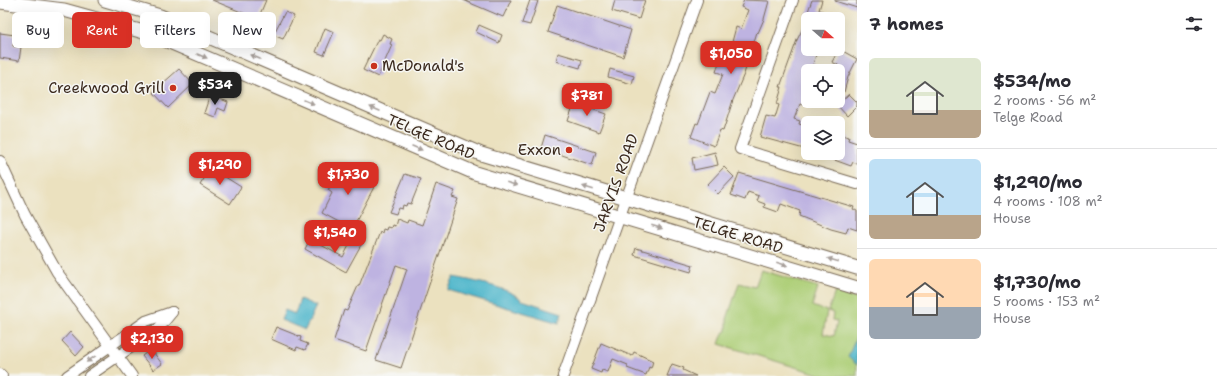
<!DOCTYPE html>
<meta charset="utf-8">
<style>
:root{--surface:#fff;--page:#f7f7f7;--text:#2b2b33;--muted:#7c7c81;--line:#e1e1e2;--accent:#d93025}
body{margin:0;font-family:"Shantell Sans",sans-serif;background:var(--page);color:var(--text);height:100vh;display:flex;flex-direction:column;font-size:15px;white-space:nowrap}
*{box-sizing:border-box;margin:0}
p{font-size:13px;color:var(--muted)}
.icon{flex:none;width:22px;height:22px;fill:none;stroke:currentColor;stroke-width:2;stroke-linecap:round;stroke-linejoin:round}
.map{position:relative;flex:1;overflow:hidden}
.sheet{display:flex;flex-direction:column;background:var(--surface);width:360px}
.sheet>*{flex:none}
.top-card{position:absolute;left:12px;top:12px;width:380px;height:36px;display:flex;gap:8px}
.needle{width:26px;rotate:110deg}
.fabs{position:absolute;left:801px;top:12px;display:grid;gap:8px}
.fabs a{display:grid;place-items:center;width:44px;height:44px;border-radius:6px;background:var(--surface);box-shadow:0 4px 16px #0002;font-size:20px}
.price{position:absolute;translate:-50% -34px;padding:0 9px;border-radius:8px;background:var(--accent);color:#fff;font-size:13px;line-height:26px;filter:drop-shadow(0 1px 2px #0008)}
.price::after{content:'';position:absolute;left:50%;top:24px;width:12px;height:9px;margin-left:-6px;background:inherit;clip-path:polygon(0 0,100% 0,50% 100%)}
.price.current{background:#222;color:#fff}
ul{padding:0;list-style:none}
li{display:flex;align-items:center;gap:12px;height:100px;padding:0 12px}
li+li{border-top:1px solid var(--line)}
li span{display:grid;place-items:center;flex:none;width:112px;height:80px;border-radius:6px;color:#555}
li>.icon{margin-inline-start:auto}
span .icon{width:48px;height:48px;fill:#fffc;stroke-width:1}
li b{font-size:17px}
h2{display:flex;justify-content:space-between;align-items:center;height:48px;padding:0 12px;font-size:17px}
.pill{padding:0 14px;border-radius:6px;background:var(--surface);box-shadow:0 4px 16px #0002;font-size:14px;line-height:36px}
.pill.current{background:var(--accent);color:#fff}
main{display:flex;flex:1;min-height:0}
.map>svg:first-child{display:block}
.green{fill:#aecf78;stroke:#747c4b}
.water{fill:#4cb5ca;stroke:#447074}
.building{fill:#beb3e1}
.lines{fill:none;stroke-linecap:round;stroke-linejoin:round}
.minor-casing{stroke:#796a56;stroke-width:12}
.major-casing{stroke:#796a56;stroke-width:15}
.minor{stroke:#fff;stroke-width:10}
.major{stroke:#fff;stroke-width:13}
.oneway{fill:#a79f9a}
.poi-dot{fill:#c8321e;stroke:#f6f6f2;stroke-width:1.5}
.labels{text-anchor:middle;stroke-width:3;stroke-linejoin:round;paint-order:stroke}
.poi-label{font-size:15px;fill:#3b2a1e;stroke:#f6f6f2;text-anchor:end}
.street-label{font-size:15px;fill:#3b2a1e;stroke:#f6f6f2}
</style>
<main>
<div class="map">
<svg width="857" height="376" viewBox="0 0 857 376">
<rect width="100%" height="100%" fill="#f6f6f2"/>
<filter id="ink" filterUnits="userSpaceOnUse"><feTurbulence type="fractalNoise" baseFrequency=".025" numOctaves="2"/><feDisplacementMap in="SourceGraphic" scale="8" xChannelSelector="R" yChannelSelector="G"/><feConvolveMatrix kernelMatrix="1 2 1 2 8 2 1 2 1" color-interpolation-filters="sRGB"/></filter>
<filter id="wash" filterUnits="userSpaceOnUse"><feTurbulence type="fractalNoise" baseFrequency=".012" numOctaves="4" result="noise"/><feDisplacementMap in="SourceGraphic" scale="16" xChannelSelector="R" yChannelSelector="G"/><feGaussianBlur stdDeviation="0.9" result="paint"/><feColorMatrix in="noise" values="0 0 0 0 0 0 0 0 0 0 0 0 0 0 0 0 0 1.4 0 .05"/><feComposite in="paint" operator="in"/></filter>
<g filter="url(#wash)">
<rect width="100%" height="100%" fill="#ebe1bf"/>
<polygon class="green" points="761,270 818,287 812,306 827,311 823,334 834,336 837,321 832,320 833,313 828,311 835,292 857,299 857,376 825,376 719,344 723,333 727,331 727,319 739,283 755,287"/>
<g class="water">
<path d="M454,277C473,281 508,287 522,300L562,313L559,323L448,290Z"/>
<polygon points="300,299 316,306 305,330 281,320 285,310 295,314"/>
<polygon points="857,335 857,365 848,357"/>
</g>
<g id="blocks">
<g class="building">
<polygon points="212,0 266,0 258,19"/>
<polygon points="463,0 511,0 503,17"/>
<polygon points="530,0 538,1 530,25 522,23"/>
<polygon points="615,0 645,0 639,19 612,11"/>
<polygon points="744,0 769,1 764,19 758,33 757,32 744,74 733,100 726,122 723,131 720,130 714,146 691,137 696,123 698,124 710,92 715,94 723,74 716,72 720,59 728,61 734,43 732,42 736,27 741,29 748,10 741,7"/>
<polygon points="812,0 822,0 819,10 828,13 826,19 807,19 806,17"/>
<polygon points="835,0 857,0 857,8 835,1"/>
<polygon points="557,5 631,30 623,57 548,32"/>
<polygon points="285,12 294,16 283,39 273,35"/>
<polygon points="807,20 808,49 818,49 813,64 817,66 815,71 808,71 808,93 803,105 800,104 794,119 800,121 799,124 808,127 808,150 760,137 766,116 775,118 779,105 777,104 782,87 780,87 797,40"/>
<polygon points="479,25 502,35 499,43 476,32"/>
<polygon points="325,28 334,32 324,55 316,52"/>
<polygon points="0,33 15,35 13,46 21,47 19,61 0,58"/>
<polygon points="383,34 392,39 390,44 392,45 378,77 363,70 378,39 380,40"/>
<polygon points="839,49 857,59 848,77 844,92 838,90 838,65 832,62"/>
<polygon points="558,53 582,60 580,68 556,61"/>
<polygon points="179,69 193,84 168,108 153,92"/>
<polygon points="610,69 634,76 632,84 608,77"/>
<polygon points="849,94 857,102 857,106 847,116 837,105"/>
<polygon points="210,95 228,102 225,111 218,108 215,117 204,113"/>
<polygon points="574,103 606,114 599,132 568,121"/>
<polygon points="838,134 849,137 848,140 857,143 857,164 853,162 851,166 818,154 838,153"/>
<polygon points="545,135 596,152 592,165 541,148"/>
<polygon points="715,152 718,165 694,170 692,158"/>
<polygon points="342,165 358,174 362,167 373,173 367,184 374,187 352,229 322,213 332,193 328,190"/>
<polygon points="724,167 734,177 718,194 708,184"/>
<polygon points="211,168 241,187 230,204 200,185"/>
<polygon points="739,173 854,207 853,209 857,211 857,230 848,227 846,233 831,229 799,216 800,211 781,204 778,212 764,207 765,204 757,201 759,196 748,192 745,200 731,195"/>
<polygon points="405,174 421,179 411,204 407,203 406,206 403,205 402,209 398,208 396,214 389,212"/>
<polygon points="436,184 455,191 452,197 458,199 401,368 376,360 407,269 396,265 366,351 334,340 344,310 347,311 358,286 359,286 380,232 382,233 383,229 386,230 387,227 391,228 392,225 395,226 397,219 407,223 408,220 422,225"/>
<polygon points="353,238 362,243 346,272 305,249 310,239 343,257"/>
<polygon points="636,248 693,265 691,272 634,255"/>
<polygon points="276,327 301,337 300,341 308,344 305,350 297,347 296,350 271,339"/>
<polygon points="70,332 84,347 76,356 62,341"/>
<polygon points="601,343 632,356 634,352 653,361 651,368 649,367 646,375 627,368 628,365 613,359 608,372 602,370 601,373 591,369"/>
<polygon points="151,349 162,364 153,370 142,356"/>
<polygon points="672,364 684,368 683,370 696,376 667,376"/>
</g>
</g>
</g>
<g filter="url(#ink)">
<use href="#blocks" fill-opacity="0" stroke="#796a56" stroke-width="1"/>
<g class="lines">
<g class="minor-casing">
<g id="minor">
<polyline points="793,0 740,149 857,184"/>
<polyline points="0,161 25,215 57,272 132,376"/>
<polyline points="0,374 2,376"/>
<polyline points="67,376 146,321 172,312"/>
<polyline points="89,376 159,328 172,312"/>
<polyline points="563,376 697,0"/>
</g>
</g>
<g class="major-casing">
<g id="major">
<polyline points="105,0 160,16 481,154 857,268"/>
<polyline points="0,2 64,10 151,34 475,173 857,288"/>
</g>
</g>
<use href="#minor" class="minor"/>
<use href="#major" class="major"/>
</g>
<defs><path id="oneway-solid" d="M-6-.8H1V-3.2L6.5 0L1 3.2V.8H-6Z"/></defs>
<g class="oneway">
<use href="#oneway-solid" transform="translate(202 56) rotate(23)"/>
<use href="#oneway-solid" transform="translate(255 57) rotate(-157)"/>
<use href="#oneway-solid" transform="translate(309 102) rotate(23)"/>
<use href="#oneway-solid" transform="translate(375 109) rotate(-157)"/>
<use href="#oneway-solid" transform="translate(417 148) rotate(23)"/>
<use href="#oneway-solid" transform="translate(512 184) rotate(17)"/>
<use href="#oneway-solid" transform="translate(588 188) rotate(-163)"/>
<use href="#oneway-solid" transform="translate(657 227) rotate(17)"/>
<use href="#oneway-solid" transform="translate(833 260) rotate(-163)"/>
<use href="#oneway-solid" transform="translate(782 264) rotate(17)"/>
<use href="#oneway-solid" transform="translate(91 359) rotate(145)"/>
</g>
</g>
<g class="poi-dot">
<circle cx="374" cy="66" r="4"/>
<circle cx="173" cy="88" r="4"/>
<circle cx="569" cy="150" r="4"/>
</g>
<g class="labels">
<g class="poi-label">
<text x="382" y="71" text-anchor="start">McDonald's</text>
<text x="165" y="93">Creekwood Grill</text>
<text x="561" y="155">Exxon</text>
</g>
<g class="street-label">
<text transform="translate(431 137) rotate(23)" y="5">TELGE ROAD</text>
<text transform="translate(616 183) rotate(-70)" y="5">JARVIS ROAD</text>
<text transform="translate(738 235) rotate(17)" y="5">TELGE ROAD</text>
</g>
</g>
</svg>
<div class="fabs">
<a><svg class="needle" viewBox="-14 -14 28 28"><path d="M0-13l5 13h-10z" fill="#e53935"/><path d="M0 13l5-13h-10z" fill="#7c7c81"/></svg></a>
<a><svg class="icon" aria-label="locate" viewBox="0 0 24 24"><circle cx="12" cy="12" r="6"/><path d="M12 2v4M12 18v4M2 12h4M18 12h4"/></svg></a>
<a><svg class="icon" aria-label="layers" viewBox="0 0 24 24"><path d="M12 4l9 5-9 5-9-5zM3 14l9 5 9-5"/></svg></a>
</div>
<b class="price" style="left:731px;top:75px">$1,050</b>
<b class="price current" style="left:215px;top:106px">$534</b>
<b class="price" style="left:587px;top:117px">$781</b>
<b class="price" style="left:220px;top:186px">$1,290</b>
<b class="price" style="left:348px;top:196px">$1,730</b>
<b class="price" style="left:335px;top:254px">$1,540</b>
<b class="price" style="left:152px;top:360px">$2,130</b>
<div class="top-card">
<a class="pill">Buy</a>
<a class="pill current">Rent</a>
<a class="pill">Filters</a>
<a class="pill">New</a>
</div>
</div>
<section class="sheet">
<h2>7 homes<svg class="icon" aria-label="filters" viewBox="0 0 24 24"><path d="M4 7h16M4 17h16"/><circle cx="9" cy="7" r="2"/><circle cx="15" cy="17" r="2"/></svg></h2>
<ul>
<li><span style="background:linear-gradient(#dfe7d0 65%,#b9a48a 0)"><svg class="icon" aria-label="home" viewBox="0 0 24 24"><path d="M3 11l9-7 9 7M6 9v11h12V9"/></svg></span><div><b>$534/mo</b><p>2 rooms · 56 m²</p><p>Telge Road</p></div></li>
<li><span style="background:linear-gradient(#bfe0f5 70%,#b9a48a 0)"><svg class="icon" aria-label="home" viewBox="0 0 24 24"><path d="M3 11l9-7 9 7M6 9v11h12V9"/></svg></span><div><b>$1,290/mo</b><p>4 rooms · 108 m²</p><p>House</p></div></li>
<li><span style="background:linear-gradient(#ffd9b3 60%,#9aa5b1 0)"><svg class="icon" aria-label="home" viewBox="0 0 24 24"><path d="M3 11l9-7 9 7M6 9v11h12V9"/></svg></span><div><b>$1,730/mo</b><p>5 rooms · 153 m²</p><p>House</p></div></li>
</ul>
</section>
</main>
